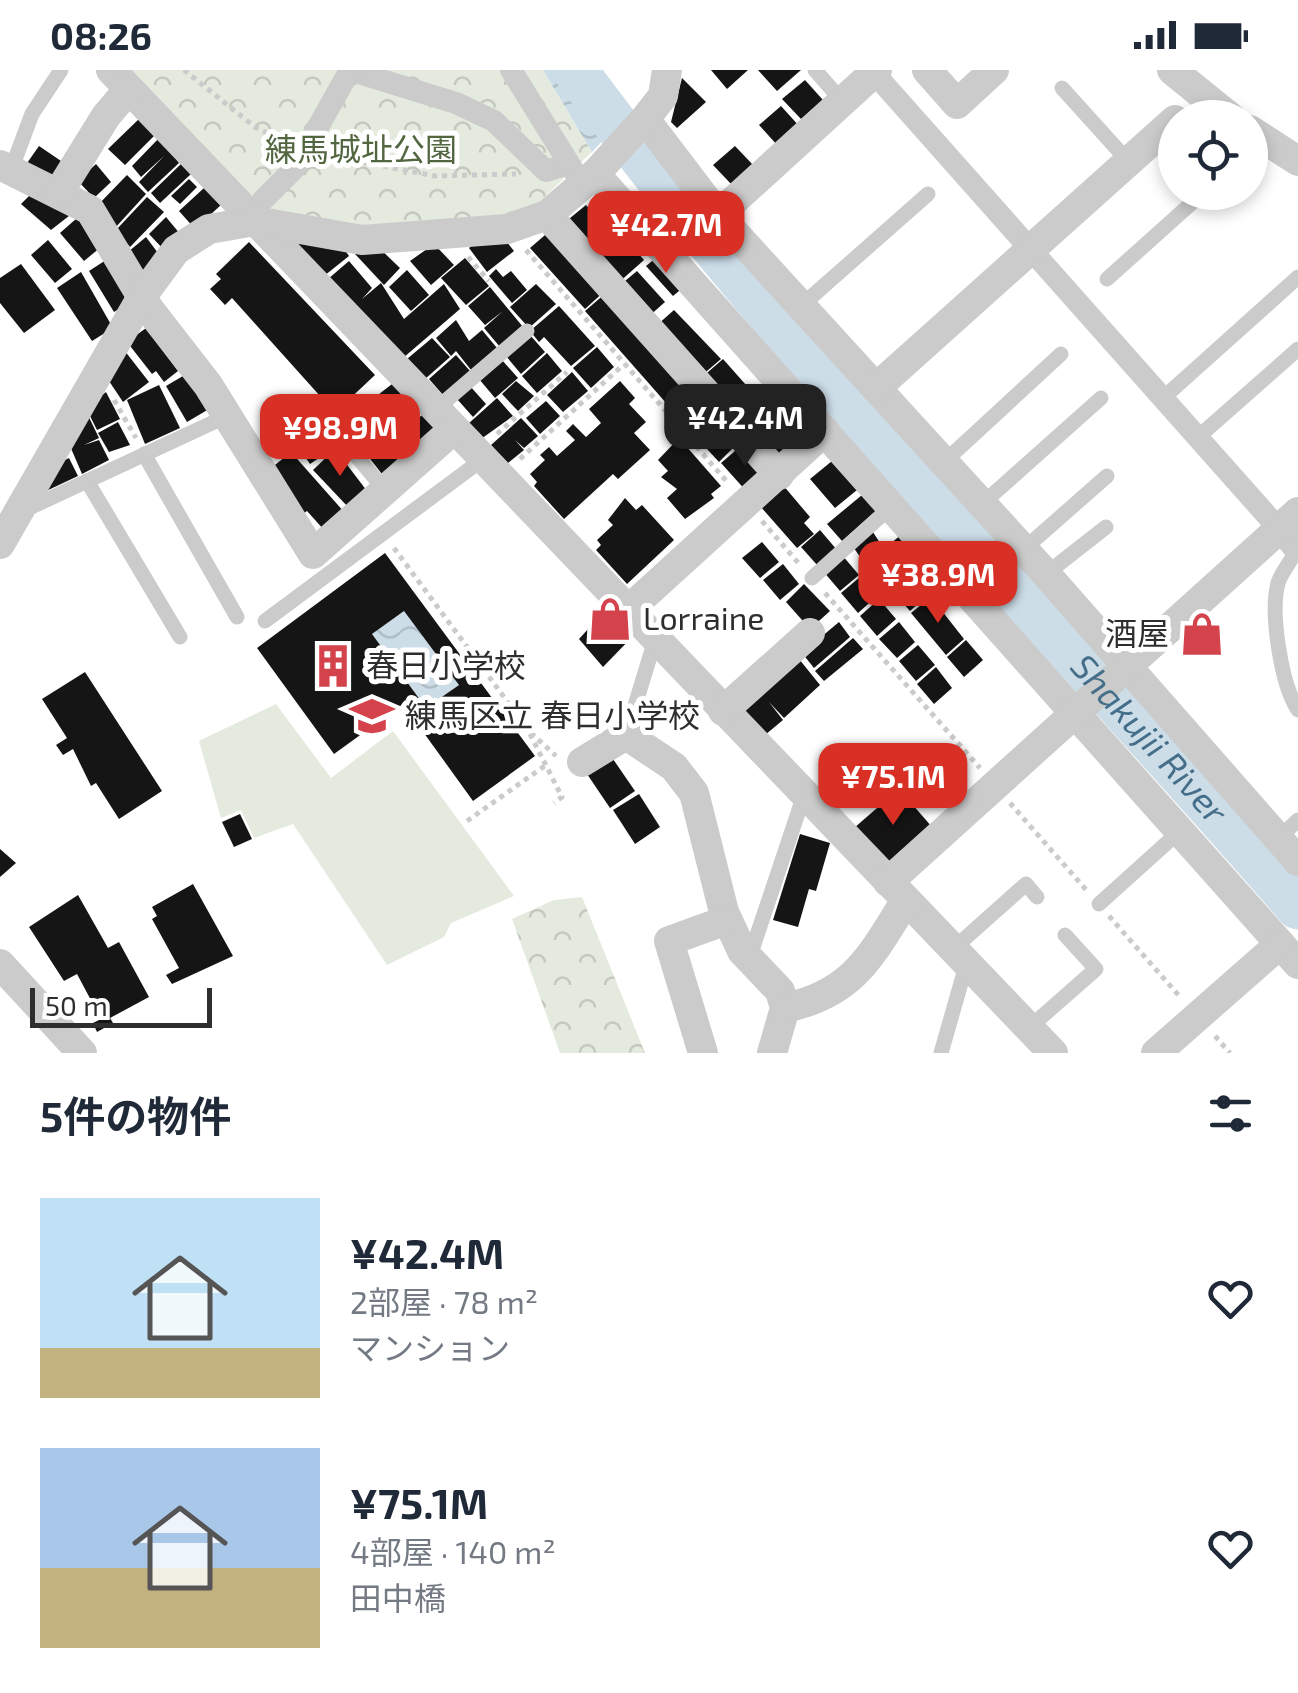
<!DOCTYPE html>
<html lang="ja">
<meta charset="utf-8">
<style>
:root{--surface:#fff;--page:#f6f6f7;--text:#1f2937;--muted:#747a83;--accent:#d93025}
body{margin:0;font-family:"Exo 2","Noto Sans JP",sans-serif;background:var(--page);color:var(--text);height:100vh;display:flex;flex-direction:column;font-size:38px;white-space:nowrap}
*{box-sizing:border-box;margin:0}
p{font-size:32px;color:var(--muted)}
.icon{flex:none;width:55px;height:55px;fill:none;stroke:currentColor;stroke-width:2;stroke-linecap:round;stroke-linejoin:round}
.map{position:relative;height:983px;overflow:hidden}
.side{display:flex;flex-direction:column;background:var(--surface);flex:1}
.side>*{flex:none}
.buttons{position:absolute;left:1158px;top:30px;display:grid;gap:20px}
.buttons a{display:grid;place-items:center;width:110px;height:110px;border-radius:50%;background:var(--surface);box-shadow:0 5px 15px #0003;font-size:50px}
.scale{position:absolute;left:30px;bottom:25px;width:182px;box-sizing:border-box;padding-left:10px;border:5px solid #2e2e2e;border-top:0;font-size:28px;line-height:35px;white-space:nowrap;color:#2e2e2e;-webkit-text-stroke:8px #fff;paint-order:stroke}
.price{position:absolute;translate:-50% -85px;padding:0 22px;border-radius:20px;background:var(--accent);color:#fff;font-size:32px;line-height:65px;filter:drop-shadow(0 2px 5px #0008)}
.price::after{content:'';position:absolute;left:50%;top:60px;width:30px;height:22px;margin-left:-15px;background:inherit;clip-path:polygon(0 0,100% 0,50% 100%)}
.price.active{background:#222;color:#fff}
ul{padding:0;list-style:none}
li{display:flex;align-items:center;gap:30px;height:250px;padding:0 40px}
li span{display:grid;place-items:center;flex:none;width:280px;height:200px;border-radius:0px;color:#555}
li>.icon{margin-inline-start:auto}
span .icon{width:120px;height:120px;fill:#fffc;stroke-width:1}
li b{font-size:42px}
h2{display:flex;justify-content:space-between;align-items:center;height:120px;padding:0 40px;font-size:42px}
.status{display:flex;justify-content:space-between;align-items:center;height:70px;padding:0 50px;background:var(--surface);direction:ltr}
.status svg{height:28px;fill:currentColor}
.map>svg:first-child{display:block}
.green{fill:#e4eade}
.park{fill:url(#park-crowns)}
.water{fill:url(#water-waves)}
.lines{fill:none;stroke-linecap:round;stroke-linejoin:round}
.river{stroke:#ccdde8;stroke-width:45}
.building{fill:#151515;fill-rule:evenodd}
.path{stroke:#cbcbcb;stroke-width:5;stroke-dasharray:5 5;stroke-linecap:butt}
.service{stroke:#cbcbcb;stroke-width:15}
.pedestrian{stroke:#cbcbcb;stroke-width:22}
.minor{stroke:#cbcbcb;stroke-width:30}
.labels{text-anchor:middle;stroke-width:10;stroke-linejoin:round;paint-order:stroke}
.park-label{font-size:32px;fill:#526640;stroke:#fff}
.poi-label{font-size:32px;fill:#2e2e2e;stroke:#fff;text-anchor:start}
.water-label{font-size:35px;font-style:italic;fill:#446e89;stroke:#fff}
</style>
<div class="status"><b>08:26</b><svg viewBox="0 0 49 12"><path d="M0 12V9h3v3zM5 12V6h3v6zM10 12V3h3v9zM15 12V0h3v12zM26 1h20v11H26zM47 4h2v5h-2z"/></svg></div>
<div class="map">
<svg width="1298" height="983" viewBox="0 0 1298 983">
<defs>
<pattern id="park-crowns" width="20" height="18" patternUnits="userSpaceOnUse" patternTransform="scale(2.5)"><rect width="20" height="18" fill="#e4eade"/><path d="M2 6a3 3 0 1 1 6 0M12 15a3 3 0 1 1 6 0" fill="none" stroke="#c4c9bf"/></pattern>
<pattern id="water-waves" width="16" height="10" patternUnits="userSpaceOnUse" patternTransform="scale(2.5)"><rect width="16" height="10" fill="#ccdde8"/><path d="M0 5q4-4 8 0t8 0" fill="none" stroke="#b0bec7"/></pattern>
</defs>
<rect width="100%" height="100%" fill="#fff"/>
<polygon class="green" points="276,634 331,708 393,661 514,826 451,853 444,867 387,895 293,754 254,768 241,740 221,748 199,671"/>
<g class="park">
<polygon points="130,0 543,0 592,82 539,132 492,150 354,160 270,144"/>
<polygon points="582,827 645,983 560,983 512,849 554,830"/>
</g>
<g class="water">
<polygon points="543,0 599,0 627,45 592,82"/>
<polygon points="404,541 459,615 426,638 372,564"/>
</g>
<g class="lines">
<path class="river" id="s1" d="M575,0C794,297 1057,558 1298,837"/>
</g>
<g class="building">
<polygon points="711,0 748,0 727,19"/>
<polygon points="758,0 801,0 777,21"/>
<polygon points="682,8 706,32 677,58 671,52"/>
<polygon points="805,10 823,30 801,49 782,29"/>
<polygon points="781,36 800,57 778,76 759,55"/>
<polygon points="142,46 158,62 125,95 108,79"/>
<polygon points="161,66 179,93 148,122 139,112 164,86 141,107 132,96"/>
<polygon points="39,76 64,93 52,111 25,96"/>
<polygon points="735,76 754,96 732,115 713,95"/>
<polygon points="182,93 191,104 160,133 151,123"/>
<polygon points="96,94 111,112 94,128 78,111"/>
<polygon points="127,105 146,124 115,158 95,138"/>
<polygon points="189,109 197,117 180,134 171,126"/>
<polygon points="204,118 222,134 195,159 179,141"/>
<polygon points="33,122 74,142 51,160 21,134"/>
<polygon points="147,127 164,142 130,177 116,160"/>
<polygon points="586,135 613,167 591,186 564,153"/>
<polygon points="166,147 181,165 165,181 149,164"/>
<polygon points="77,148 101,177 84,191 60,163"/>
<polygon points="552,159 606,220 585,239 530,178"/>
<polygon points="501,165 514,181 487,202 469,178 480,169"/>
<polygon points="623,166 644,190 617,214 595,190"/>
<polygon points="146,167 161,187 144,207 128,182"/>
<polygon points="48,170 72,199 55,213 31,185"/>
<polygon points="249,172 375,305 342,336 336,330 329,336 232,228 225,235 210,219 221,209 216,204"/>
<polygon points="291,172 342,176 349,186 324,206"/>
<polygon points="365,174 375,174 400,198 384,215 355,184"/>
<polygon points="434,174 454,195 431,215 410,191"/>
<polygon points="659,185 685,216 673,226 646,196"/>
<polygon points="465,188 489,216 466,235 441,208"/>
<polygon points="106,190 132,231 114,242 89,201"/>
<polygon points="349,191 372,218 362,229 381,213 404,249 444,214 460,239 403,288 328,209"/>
<polygon points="21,194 55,240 24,263 0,233 0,208"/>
<polygon points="496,199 503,207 511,201 527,220 512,233 489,206"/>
<polygon points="407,200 429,225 411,241 389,217"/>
<polygon points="637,201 665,232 647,248 619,216"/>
<polygon points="81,202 113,258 92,271 57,218"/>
<polygon points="536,214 556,234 529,258 510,237"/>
<polygon points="490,217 523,257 500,277 484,258 503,241 485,255 468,236"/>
<polygon points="607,222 684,320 667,334 585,241"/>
<polygon points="559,236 595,276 571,296 544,267 539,272 530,261"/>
<polygon points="674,240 721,289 700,307 656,256"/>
<polygon points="456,250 469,271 482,260 497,278 471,300 456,281 451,286 436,268"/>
<polygon points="146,258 178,301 164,312 156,301 152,304 127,272"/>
<polygon points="530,265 545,282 521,304 506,286"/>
<polygon points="432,268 450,287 425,309 407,289"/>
<polygon points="121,276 149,312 123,332 105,305"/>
<polygon points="597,277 614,297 591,318 573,298"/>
<polygon points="547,283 562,301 537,323 522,306"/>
<polygon points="456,285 470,301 443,325 429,309"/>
<polygon points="501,289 518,308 495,328 479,309"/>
<polygon points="723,289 746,315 723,336 700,309"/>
<polygon points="572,302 588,321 563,342 547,325"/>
<polygon points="188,303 209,339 187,352 166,316"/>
<polygon points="516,311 534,326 518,341 502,324"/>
<polygon points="620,311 635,328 629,334 646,352 634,363 650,380 618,409 613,404 564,449 534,416 537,412 530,404 545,390 540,385 549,377 557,386 575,370 566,361 573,354 586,367 601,353 589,339"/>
<polygon points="392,314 403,326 383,345 369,332"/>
<polygon points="159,315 180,358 145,374 127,330"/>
<polygon points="470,316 486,334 473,347 457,329"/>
<polygon points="687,319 712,345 693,363 668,336"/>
<polygon points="747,320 774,342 749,365 726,339"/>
<polygon points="106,322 120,349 97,360 86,338"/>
<polygon points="403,327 419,342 399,362 384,347"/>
<polygon points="497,328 513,346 481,369 468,354"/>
<polygon points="546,331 560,346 540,364 526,348"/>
<polygon points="358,337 374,353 344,376 329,358"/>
<polygon points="85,339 99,368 84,375 99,370 109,390 82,404 67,369"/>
<polygon points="780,341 790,354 800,346 816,364 779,397 751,366"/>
<polygon points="424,343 437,356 414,378 401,365"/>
<polygon points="521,348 538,366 524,378 515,370 524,380 508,393 491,375"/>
<polygon points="714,349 737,374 719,392 696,367"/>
<polygon points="118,352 130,375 109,382 98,363"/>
<polygon points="377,353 409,386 385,408 357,372"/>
<polygon points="327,359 337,376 310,394 299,378"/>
<polygon points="679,368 721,416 711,424 714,428 685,449 667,428 677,419 661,407 668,401 658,390"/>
<polygon points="742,375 769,406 748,423 721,393"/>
<polygon points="335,379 367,421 349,438 313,400"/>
<polygon points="291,382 345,443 325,461 307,441 300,446 270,399"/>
<polygon points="69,388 78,406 44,422 47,399"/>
<polygon points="832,391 857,420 835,438 810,409"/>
<polygon points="782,414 810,447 804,453 814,464 797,478 761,437"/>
<polygon points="862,425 877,440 842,471 827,454"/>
<polygon points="625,428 636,440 642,435 674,470 627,514 596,480 601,475 597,470 613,455 608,450"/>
<polygon points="871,459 900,504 882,520 852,475"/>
<polygon points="820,460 837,480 818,496 801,477"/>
<polygon points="903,463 921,482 906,495 889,475"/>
<polygon points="762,472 779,492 760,508 742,488"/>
<path d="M385,483L535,686L473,731L403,634L334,684L257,578ZM404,541L459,615L426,638L372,564Z"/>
<polygon points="842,485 859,505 840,521 823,501"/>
<polygon points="783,494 799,514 780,530 763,510"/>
<polygon points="912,505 928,525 910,541 892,521"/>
<polygon points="860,507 876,527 858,543 841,523"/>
<polygon points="804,514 830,541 810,559 786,532"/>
<polygon points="931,527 964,569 946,585 911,543"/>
<polygon points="879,529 896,549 877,566 860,546"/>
<polygon points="608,537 635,564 603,597 579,569"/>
<polygon points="839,552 850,567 814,598 802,583"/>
<polygon points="899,552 915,572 897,588 879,569"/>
<polygon points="853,568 863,579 824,611 815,601"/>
<polygon points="966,570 983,590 964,607 947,587"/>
<polygon points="918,575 935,595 916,611 899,591"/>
<polygon points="799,589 820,615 784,648 769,632 783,650 765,665 743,640"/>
<polygon points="936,597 952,618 934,634 917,614"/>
<polygon points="85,602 162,721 119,749 96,713 91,716 73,679 63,685 56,675 67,668 42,629"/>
<polygon points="613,689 635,721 610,738 587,704"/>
<polygon points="899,719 932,757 890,797 854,758"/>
<polygon points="639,724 660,757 635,774 613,740"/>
<polygon points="240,744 252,769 234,777 222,752"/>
<polygon points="800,764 830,773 816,821 809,819 798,857 773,850"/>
<polygon points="0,779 16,793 0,807"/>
<polygon points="193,814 233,886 172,914 166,905 179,898 152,849 157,846 152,837"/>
<polygon points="78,825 108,878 119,872 149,927 110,948 113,953 97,962 93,953 101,949 77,904 64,911 29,857"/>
</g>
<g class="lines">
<g class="path">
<polyline points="184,0 255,57 286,72"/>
<polyline points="324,85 435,106 516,104"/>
<polyline points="526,180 728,413"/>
<polyline points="468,187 489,211"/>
<polyline points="114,330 136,368"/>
<polyline points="497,364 567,302"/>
<polyline points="520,389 623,295"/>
<polyline points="762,451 801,496"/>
<polyline points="394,478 529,661 556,686"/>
<polyline points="825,523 980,698"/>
<polyline points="530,664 562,727 554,733"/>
<polyline points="1010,733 1088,822"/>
<polyline points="467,751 546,695"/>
<polyline points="1109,846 1181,928"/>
<polyline points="1215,966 1230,983"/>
</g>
<g class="service">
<polyline points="815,0 842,31"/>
<polyline points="1062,18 1128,91"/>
<polyline points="11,100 32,44 61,0"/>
<polyline points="1107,209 1204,122"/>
<polyline points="801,236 928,124"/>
<polyline points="1162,329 1298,207"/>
<polyline points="435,340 527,261"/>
<polyline points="1197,368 1298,279"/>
<polyline points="351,380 385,420"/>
<polyline points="144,384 237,547"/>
<polyline points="944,392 1061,284"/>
<polyline points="87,411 180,567"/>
<polyline points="982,434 1101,328"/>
<polyline points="27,439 227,346"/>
<polyline points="1284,455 1298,470"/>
<path d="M1276,462L1294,484C1290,493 1281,503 1278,513C1270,543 1281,614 1298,640"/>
<polyline points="1024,479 1107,406"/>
<polyline points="1046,504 1106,457"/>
<polyline points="812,508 892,436"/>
<polyline points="265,551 483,389"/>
<polyline points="626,665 655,570"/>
<polyline points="1278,769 1298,750"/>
<polyline points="1099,834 1180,761"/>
<polyline points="953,879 1026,814 1037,827"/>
<polyline points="749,889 804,725"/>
<polyline points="1030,957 1096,899 1065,865"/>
<polyline points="941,983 967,892"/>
</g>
<g class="pedestrian">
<polyline points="349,0 456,33 494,51 546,101 569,94"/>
<polyline points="511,0 575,103"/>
<polyline points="874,3 1279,459"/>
<polyline points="263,130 295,98 350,0"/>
</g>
<g class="minor">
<polyline points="111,0 1053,983"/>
<polyline points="927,0 957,34 994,0"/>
<polyline points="1172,0 1231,48"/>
<polyline points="645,49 718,145 1046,504 1298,791"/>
<polyline points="1250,60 1298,91"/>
<polyline points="0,95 90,140 149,239 208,315 313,484 454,359"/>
<polyline points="595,104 1298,894"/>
<polyline points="59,122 106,46 129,19"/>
<polyline points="547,145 779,405"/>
<polyline points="718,145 877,0"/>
<polyline points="876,318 1175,50"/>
<polyline points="0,474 143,225 176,180 209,159 255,151 362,170 507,159 547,145 595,104 645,49 663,26 667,0"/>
<polyline points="627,541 825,361"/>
<polyline points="723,641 810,563"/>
<polyline points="582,692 626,665 674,697 694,723 724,842 742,881 780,921 785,938 772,983"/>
<polyline points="888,812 1298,442"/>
<polyline points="0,894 82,983"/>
<path d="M785,938C854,923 871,886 906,830"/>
<polyline points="703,983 669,871 727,850"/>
<polyline points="1156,983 1280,874"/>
</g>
</g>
<defs>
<g id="shop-bare" transform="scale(3.45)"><path d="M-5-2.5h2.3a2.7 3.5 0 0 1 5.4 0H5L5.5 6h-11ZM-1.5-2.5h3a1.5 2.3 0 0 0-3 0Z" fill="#d4424c" stroke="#fff" stroke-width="2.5" paint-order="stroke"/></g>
<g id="building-bare" transform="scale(3.45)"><path d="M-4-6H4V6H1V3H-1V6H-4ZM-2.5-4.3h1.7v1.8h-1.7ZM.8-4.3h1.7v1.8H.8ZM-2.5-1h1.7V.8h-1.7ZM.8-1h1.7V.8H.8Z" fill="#d4424c" stroke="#fff" stroke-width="2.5" paint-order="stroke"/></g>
<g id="school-bare" transform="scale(3.45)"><path d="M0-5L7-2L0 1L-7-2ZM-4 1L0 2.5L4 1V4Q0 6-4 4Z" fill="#d4424c" stroke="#fff" stroke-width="2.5" paint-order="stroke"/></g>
</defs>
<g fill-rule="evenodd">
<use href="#shop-bare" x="610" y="549"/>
<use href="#shop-bare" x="1202" y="564"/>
<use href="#building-bare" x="333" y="596"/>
<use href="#school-bare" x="372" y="646"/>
</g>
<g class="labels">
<g class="park-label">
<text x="361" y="91">練馬城址公園</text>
</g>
<g class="poi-label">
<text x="643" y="560">Lorraine</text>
<text x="1169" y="575" text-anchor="end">酒屋</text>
<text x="366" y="607">春日小学校</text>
<text x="405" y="657">練馬区立 春日小学校</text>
</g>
<g class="water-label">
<text dy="12" stroke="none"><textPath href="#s1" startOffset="882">Shakujii River</textPath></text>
</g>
</g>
</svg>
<div class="buttons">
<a><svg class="icon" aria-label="locate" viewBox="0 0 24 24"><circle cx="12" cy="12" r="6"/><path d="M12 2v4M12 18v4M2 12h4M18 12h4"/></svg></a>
</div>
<div class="scale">50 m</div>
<b class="price" style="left:666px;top:206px">¥42.7M</b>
<b class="price active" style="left:745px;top:399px">¥42.4M</b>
<b class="price" style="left:340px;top:409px">¥98.9M</b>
<b class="price" style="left:938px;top:556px">¥38.9M</b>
<b class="price" style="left:893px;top:758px">¥75.1M</b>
</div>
<section class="side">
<h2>5件の物件<svg class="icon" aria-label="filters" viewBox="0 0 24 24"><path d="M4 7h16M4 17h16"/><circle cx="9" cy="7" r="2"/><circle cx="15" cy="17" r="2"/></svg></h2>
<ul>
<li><span style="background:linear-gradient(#bfe0f5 75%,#c2b280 0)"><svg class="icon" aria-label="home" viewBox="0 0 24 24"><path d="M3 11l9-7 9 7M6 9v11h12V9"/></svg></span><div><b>¥42.4M</b><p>2部屋 · 78 m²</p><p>マンション</p></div><svg class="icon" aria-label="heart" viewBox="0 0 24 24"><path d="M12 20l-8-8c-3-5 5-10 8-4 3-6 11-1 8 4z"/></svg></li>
<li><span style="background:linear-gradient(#a9c7e8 60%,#c2b280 0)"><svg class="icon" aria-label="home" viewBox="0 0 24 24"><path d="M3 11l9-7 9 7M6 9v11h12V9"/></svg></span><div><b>¥75.1M</b><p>4部屋 · 140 m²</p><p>田中橋</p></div><svg class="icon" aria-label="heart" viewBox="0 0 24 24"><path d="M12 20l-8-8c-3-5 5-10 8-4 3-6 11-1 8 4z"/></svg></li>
</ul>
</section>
